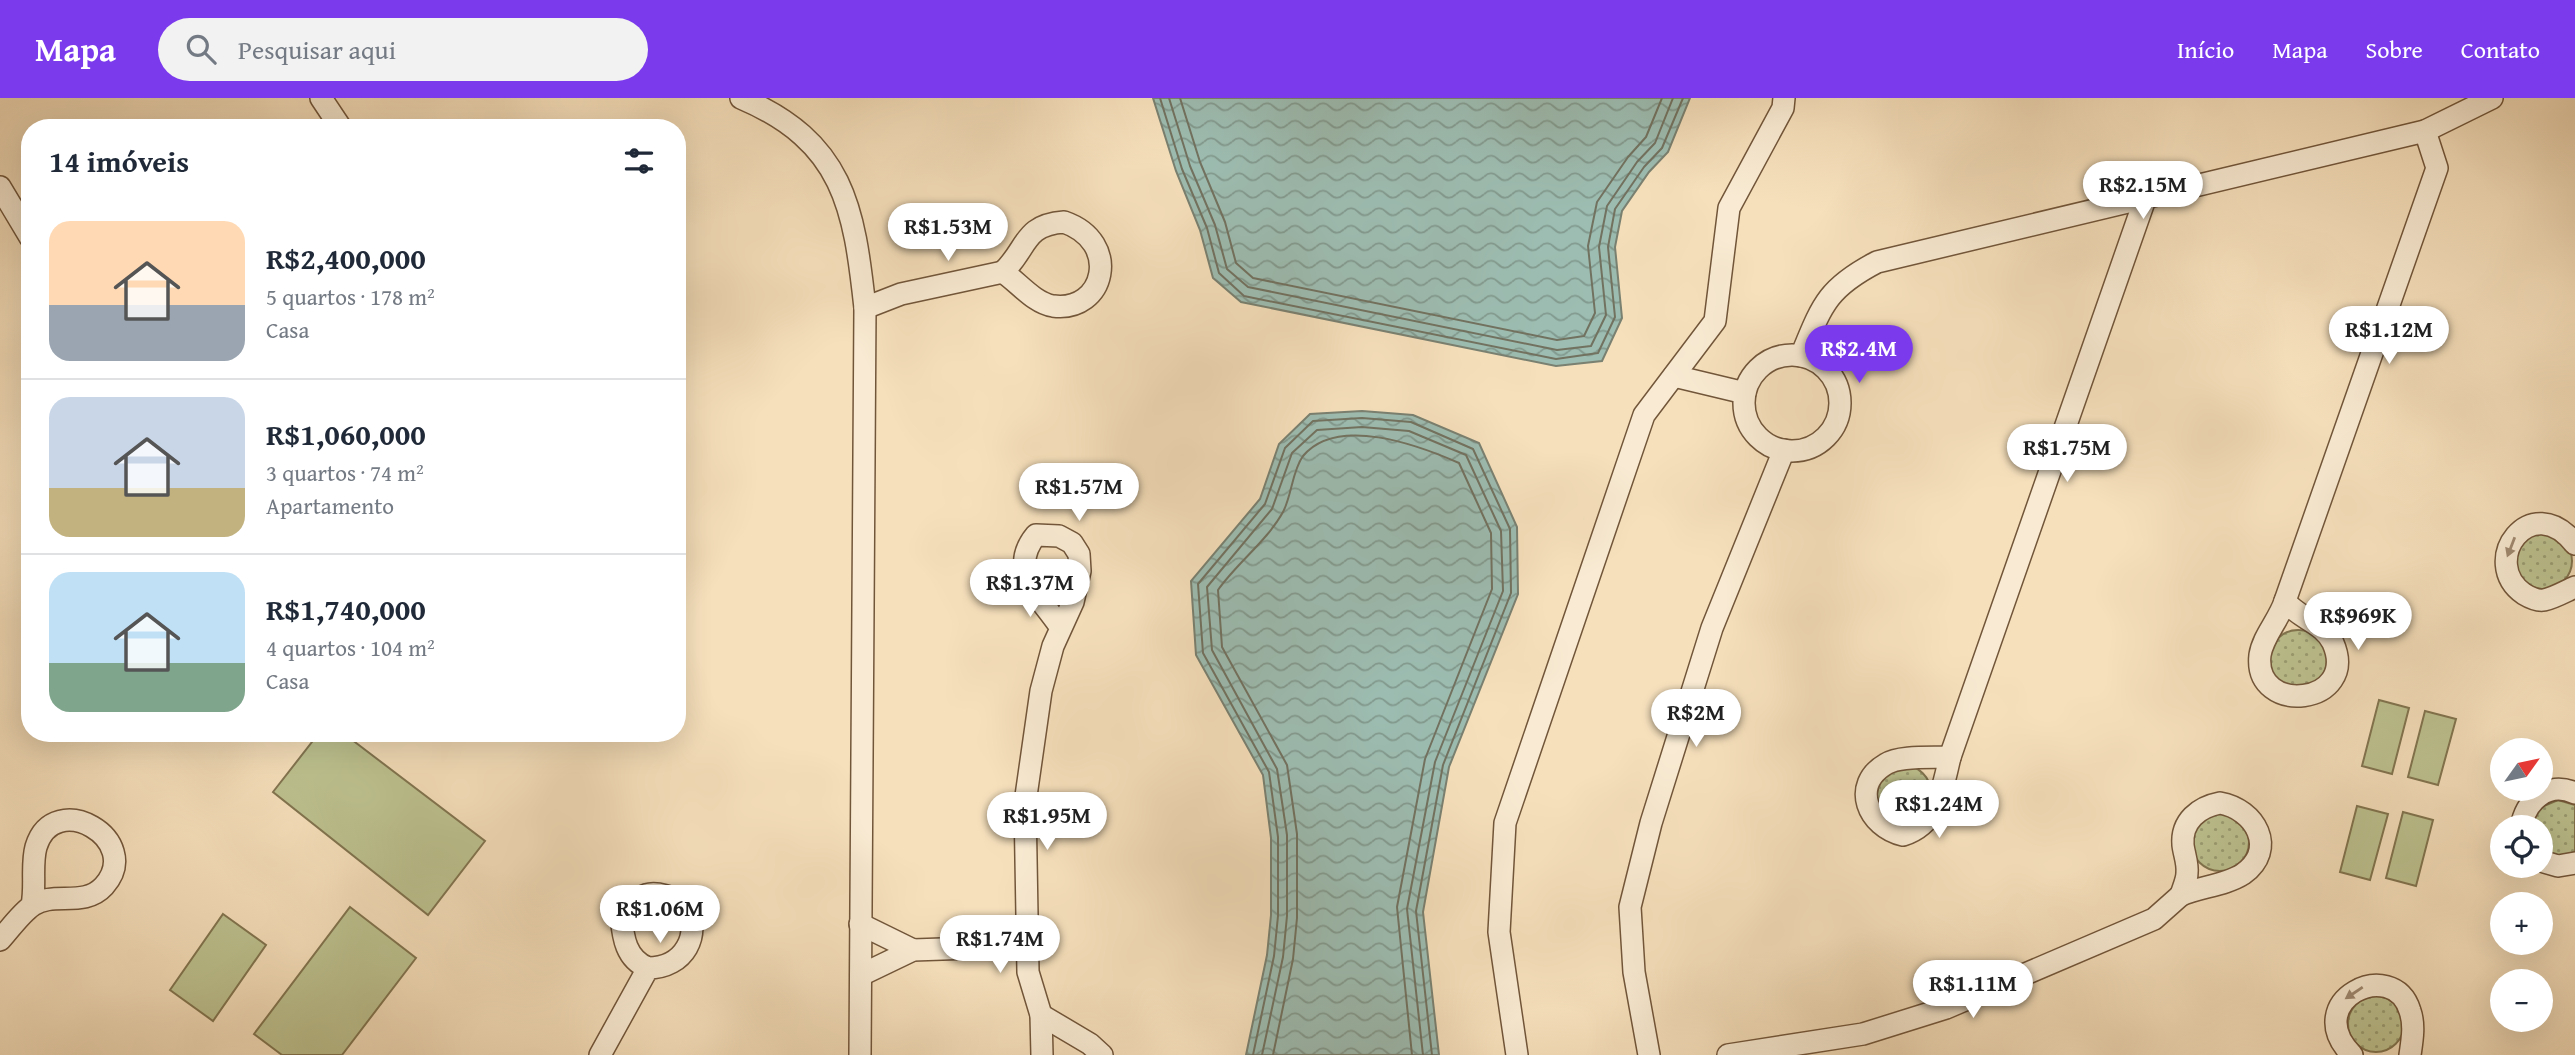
<!DOCTYPE html>
<html lang="pt">
<meta charset="utf-8">
<style>
:root{--surface:#fff;--page:#f2f2f3;--text:#1f2937;--muted:#747a83;--line:#e0e1e3;--accent:#7c3aed}
body{margin:0;font-family:"Gentium Book Plus",serif;background:var(--page);color:var(--text);height:100vh;display:flex;flex-direction:column;font-size:26px;white-space:nowrap}
*{box-sizing:border-box;margin:0}
p{font-size:23px;color:var(--muted)}
.icon{flex:none;width:38px;height:38px;fill:none;stroke:currentColor;stroke-width:2;stroke-linecap:round;stroke-linejoin:round}
.map{position:relative;flex:1;overflow:hidden}
.drawer{position:absolute;left:21px;top:21px;width:665px;height:623px;display:flex;flex-direction:column;background:var(--surface);border-radius:28px;box-shadow:0 7px 28px #0002}
.drawer>*{flex:none}
.needle{width:46px;rotate:57deg}
.controls{position:absolute;left:2490px;top:640px;display:grid;gap:14px}
.controls a{display:grid;place-items:center;width:63px;height:63px;border-radius:50%;background:var(--surface);box-shadow:0 7px 28px #0002;font-size:35px}
.price{position:absolute;translate:-50% -60px;padding:0 16px;border-radius:24px;background:#fff;color:#222;font-size:23px;line-height:46px;filter:drop-shadow(0 2px 4px #0008)}
.price::after{content:'';position:absolute;left:50%;top:42px;width:21px;height:16px;margin-left:-10px;background:inherit;clip-path:polygon(0 0,100% 0,50% 100%)}
.price.active{background:var(--accent);color:#fff}
ul{padding:0;list-style:none}
li{display:flex;align-items:center;gap:21px;height:175px;padding:0 28px}
li+li{border-top:2px solid var(--line)}
li span{display:grid;place-items:center;flex:none;width:196px;height:140px;border-radius:21px;color:#555}
li>.icon{margin-inline-start:auto}
span .icon{width:84px;height:84px;fill:#fffc;stroke-width:1}
li b{font-size:30px}
h2{display:flex;justify-content:space-between;align-items:center;height:84px;padding:0 28px;font-size:30px}
header{display:flex;align-items:center;gap:42px;box-sizing:border-box;height:98px;padding:0 35px;background:var(--accent);color:#fff}
header strong{font-size:33px}
nav{display:flex;gap:38px;margin-inline-start:auto;font-size:24px}
.search{width:490px;height:63px;background:var(--page);display:flex;align-items:center;gap:18px;box-sizing:border-box;padding:0 24px;border-radius:38px;color:var(--muted);font-size:26px}
.map>svg:first-child{display:block}
.grass{fill:url(#grass-dots);stroke:#827550;stroke-width:2}
.pitch{fill:#bdc290;stroke:#827550;stroke-width:2}
.water{fill:url(#water-waves);stroke:#7a8171;stroke-width:2}
.lines{fill:none;stroke-linecap:round;stroke-linejoin:round}
.shore{stroke:#727260;stroke-width:2}
.minor-casing{stroke:#72563a;stroke-width:24}
.minor{stroke:#f9ebd3;stroke-width:21}
.oneway{fill:#a08a71}
</style>
<header>
<strong>Mapa</strong>
<div class="search"><svg class="icon" aria-label="search" viewBox="0 0 24 24"><circle cx="10" cy="10" r="6"/><path d="M15 15l6 6"/></svg>Pesquisar aqui</div>
<nav><a>Início</a><a>Mapa</a><a>Sobre</a><a>Contato</a></nav>
</header>
<div class="map">
<svg width="2575" height="957" viewBox="0 0 2575 957">
<defs>
<pattern id="grass-dots" width="8" height="8" patternUnits="userSpaceOnUse" patternTransform="scale(1.75)"><rect width="8" height="8" fill="#bdc290"/><path d="M2 2h.1M6 6h.1" fill="none" stroke="#9b9e74" stroke-width="1.8" stroke-linecap="round"/></pattern>
<pattern id="water-waves" width="16" height="10" patternUnits="userSpaceOnUse" patternTransform="scale(1.75)"><rect width="16" height="10" fill="#9dbdb2"/><path d="M0 5q4-4 8 0t8 0" fill="none" stroke="#829a8f"/></pattern>
</defs>
<rect width="100%" height="100%" fill="#f6e0bc"/>
<filter id="stains"><feTurbulence type="fractalNoise" baseFrequency=".00286" numOctaves="4"/><feColorMatrix values="0 0 0 0 .2 0 0 0 0 .09 0 0 0 0 .02 0 0 0 .5 -.17"/></filter>
<radialGradient id="worn" r=".72"><stop offset=".6" stop-color="#630" stop-opacity="0"/><stop offset="1" stop-color="#630" stop-opacity=".3"/></radialGradient>
<g class="grass">
<circle cx="2544" cy="463" r="28"/>
<circle cx="2298" cy="561" r="29"/>
<circle cx="1903" cy="695" r="28"/>
<polygon points="2558,702 2575,707 2575,755 2562,760 2541,753 2541,730 2531,730 2539,710"/>
<circle cx="2220" cy="744" r="29"/>
<circle cx="2376" cy="926" r="28"/>
</g>
<g class="pitch">
<polygon points="2379,602 2409,610 2392,676 2362,668"/>
<polygon points="2425,613 2456,621 2438,687 2408,679"/>
<polygon points="319,635 343,635 485,743 428,817 273,694"/>
<polygon points="2357,708 2388,716 2370,782 2340,774"/>
<polygon points="2403,714 2433,722 2416,788 2386,780"/>
<polygon points="350,809 416,860 342,957 282,957 254,936"/>
<polygon points="223,816 266,847 213,923 170,892"/>
</g>
<g class="water">
<polygon points="1153,0 1690,0 1668,54 1649,74 1622,113 1615,149 1622,220 1602,263 1556,268 1241,204 1213,180 1200,132 1176,73"/>
<polygon points="1362,313 1413,317 1479,345 1517,429 1518,496 1449,669 1423,814 1439,957 1246,957 1267,857 1271,817 1271,740 1263,677 1196,557 1191,483 1260,401 1279,346 1310,316"/>
</g>
<g class="lines">
<g class="shore">
<polyline points="1160,0 1182,71 1207,130 1219,175 1244,198 1556,261 1598,255 1615,219 1608,149 1615,111 1644,69 1662,50 1683,0"/>
<polyline points="1169,0 1190,68 1215,127 1227,171 1248,189 1557,252 1591,248 1606,217 1599,149 1607,108 1637,64 1655,45 1673,0"/>
<polyline points="1180,0 1200,64 1225,124 1236,165 1253,180 1557,242 1584,238 1595,215 1588,148 1597,104 1628,59 1646,39 1662,0"/>
<polyline points="1253,957 1274,858 1278,818 1278,739 1269,674 1203,555 1198,486 1265,406 1285,350 1313,323 1362,320 1411,324 1473,351 1510,431 1511,495 1443,667 1416,813 1432,957"/>
<polyline points="1262,957 1283,859 1287,818 1287,737 1277,671 1212,552 1207,489 1272,411 1292,355 1317,332 1362,329 1409,333 1466,357 1501,433 1503,493 1435,664 1407,811 1423,957"/>
<path d="M1273,957L1293,861L1297,820V736L1287,667L1222,549L1218,492C1237,465 1267,443 1283,414C1292,397 1292,373 1303,358C1337,317 1418,347 1459,365L1491,435L1492,491L1425,661L1397,809L1412,957"/>
</g>
<g class="minor-casing">
<g id="minor">
<polyline points="321,0 341,30"/>
<path d="M741,0C844,44 854,109 865,210L860,957"/>
<polyline points="0,89 30,139"/>
<path d="M1064,124C1122,144 1105,215 1053,208C1034,205 1019,185 1003,174C1028,150 1023,127 1064,124Z"/>
<polyline points="865,210 901,196 1003,174"/>
<circle cx="1792" cy="305" r="48"/>
<path d="M1801,258C1822,207 1827,190 1877,164L2425,33L2492,0"/>
<polyline points="1674,278 1745,295"/>
<path d="M2575,446C2531,390 2478,464 2524,496C2529,499 2538,503 2544,502C2554,500 2566,493 2575,489"/>
<polyline points="2285,503 2437,70 2425,33"/>
<path d="M2285,503C2298,520 2324,525 2333,545C2360,607 2253,619 2260,557C2263,538 2279,522 2285,503Z"/>
<polyline points="1950,659 2145,101"/>
<path d="M1950,659C1942,692 1938,726 1903,737C1868,729 1850,687 1886,666C1900,657 1933,660 1950,659Z"/>
<path d="M2220,705C2255,711 2278,751 2243,776C2226,787 2200,789 2181,797C2183,790 2187,782 2187,775C2188,765 2184,756 2183,747C2181,723 2199,709 2220,705Z"/>
<path d="M2521,730C2525,704 2547,682 2575,695"/>
<polyline points="2541,763 2558,768 2575,765"/>
<polyline points="860,826 913,852"/>
<path d="M0,842C10,831 21,815 33,807C54,793 84,810 104,788C145,742 54,689 36,749C31,767 36,788 32,807"/>
<polyline points="861,877 913,852 1001,849 1029,824"/>
<polyline points="1041,917 1090,946 1102,957"/>
<path d="M600,957L648,870C684,870 703,837 685,805C654,792 643,790 621,818C623,840 626,861 648,870"/>
<path d="M1042,957L1041,917L1028,874L1025,705L1041,593L1053,548L1073,504L1080,473L1079,456L1072,445L1059,438L1036,437C1007,472 1040,499 1061,530"/>
<polyline points="1517,957 1499,834 1505,725 1644,317 1715,223 1729,110 1783,10 1784,0"/>
<polyline points="1649,957 1634,874 1630,809 1651,725 1712,530 1784,352"/>
<polyline points="1728,957 1863,936 1946,910 2154,821 2181,797"/>
<path d="M2352,957C2299,903 2393,857 2410,913C2415,927 2412,943 2410,957"/>
</g>
</g>
<use href="#minor" class="minor"/>
</g>
<defs><path id="oneway-solid" d="M-6-.8H1V-3.2L6.5 0L1 3.2V.8H-6Z" transform="scale(1.75)"/></defs>
<g class="oneway">
<use href="#oneway-solid" transform="translate(2511 449) rotate(111)"/>
<use href="#oneway-solid" transform="translate(2354 895) rotate(146)"/>
</g>
<rect width="100%" height="100%" filter="url(#stains)"/>
<rect width="100%" height="100%" fill="url(#worn)"/>
</svg>
<div class="controls">
<a><svg class="needle" viewBox="-14 -14 28 28"><path d="M0-13l5 13h-10z" fill="#e53935"/><path d="M0 13l5-13h-10z" fill="#747a83"/></svg></a>
<a><svg class="icon" aria-label="locate" viewBox="0 0 24 24"><circle cx="12" cy="12" r="6"/><path d="M12 2v4M12 18v4M2 12h4M18 12h4"/></svg></a>
<a>+</a>
<a>−</a>
</div>
<b class="price" style="left:2143px;top:123px">R$2.15M</b>
<b class="price" style="left:948px;top:165px">R$1.53M</b>
<b class="price" style="left:2389px;top:268px">R$1.12M</b>
<b class="price active" style="left:1859px;top:287px">R$2.4M</b>
<b class="price" style="left:2067px;top:386px">R$1.75M</b>
<b class="price" style="left:1079px;top:425px">R$1.57M</b>
<b class="price" style="left:1030px;top:521px">R$1.37M</b>
<b class="price" style="left:2358px;top:554px">R$969K</b>
<b class="price" style="left:1696px;top:651px">R$2M</b>
<b class="price" style="left:1939px;top:742px">R$1.24M</b>
<b class="price" style="left:1047px;top:754px">R$1.95M</b>
<b class="price" style="left:660px;top:847px">R$1.06M</b>
<b class="price" style="left:1000px;top:877px">R$1.74M</b>
<b class="price" style="left:1973px;top:922px">R$1.11M</b>
<section class="drawer">
<h2>14 imóveis<svg class="icon" aria-label="filters" viewBox="0 0 24 24"><path d="M4 7h16M4 17h16"/><circle cx="9" cy="7" r="2"/><circle cx="15" cy="17" r="2"/></svg></h2>
<ul>
<li><span style="background:linear-gradient(#ffd9b3 60%,#9aa5b1 0)"><svg class="icon" aria-label="home" viewBox="0 0 24 24"><path d="M3 11l9-7 9 7M6 9v11h12V9"/></svg></span><div><b>R$2,400,000</b><p>5 quartos · 178 m²</p><p>Casa</p></div></li>
<li><span style="background:linear-gradient(#c9d6e8 65%,#c2b280 0)"><svg class="icon" aria-label="home" viewBox="0 0 24 24"><path d="M3 11l9-7 9 7M6 9v11h12V9"/></svg></span><div><b>R$1,060,000</b><p>3 quartos · 74 m²</p><p>Apartamento</p></div></li>
<li><span style="background:linear-gradient(#bfe0f5 65%,#7fa58c 0)"><svg class="icon" aria-label="home" viewBox="0 0 24 24"><path d="M3 11l9-7 9 7M6 9v11h12V9"/></svg></span><div><b>R$1,740,000</b><p>4 quartos · 104 m²</p><p>Casa</p></div></li>
</ul>
</section>
</div>
